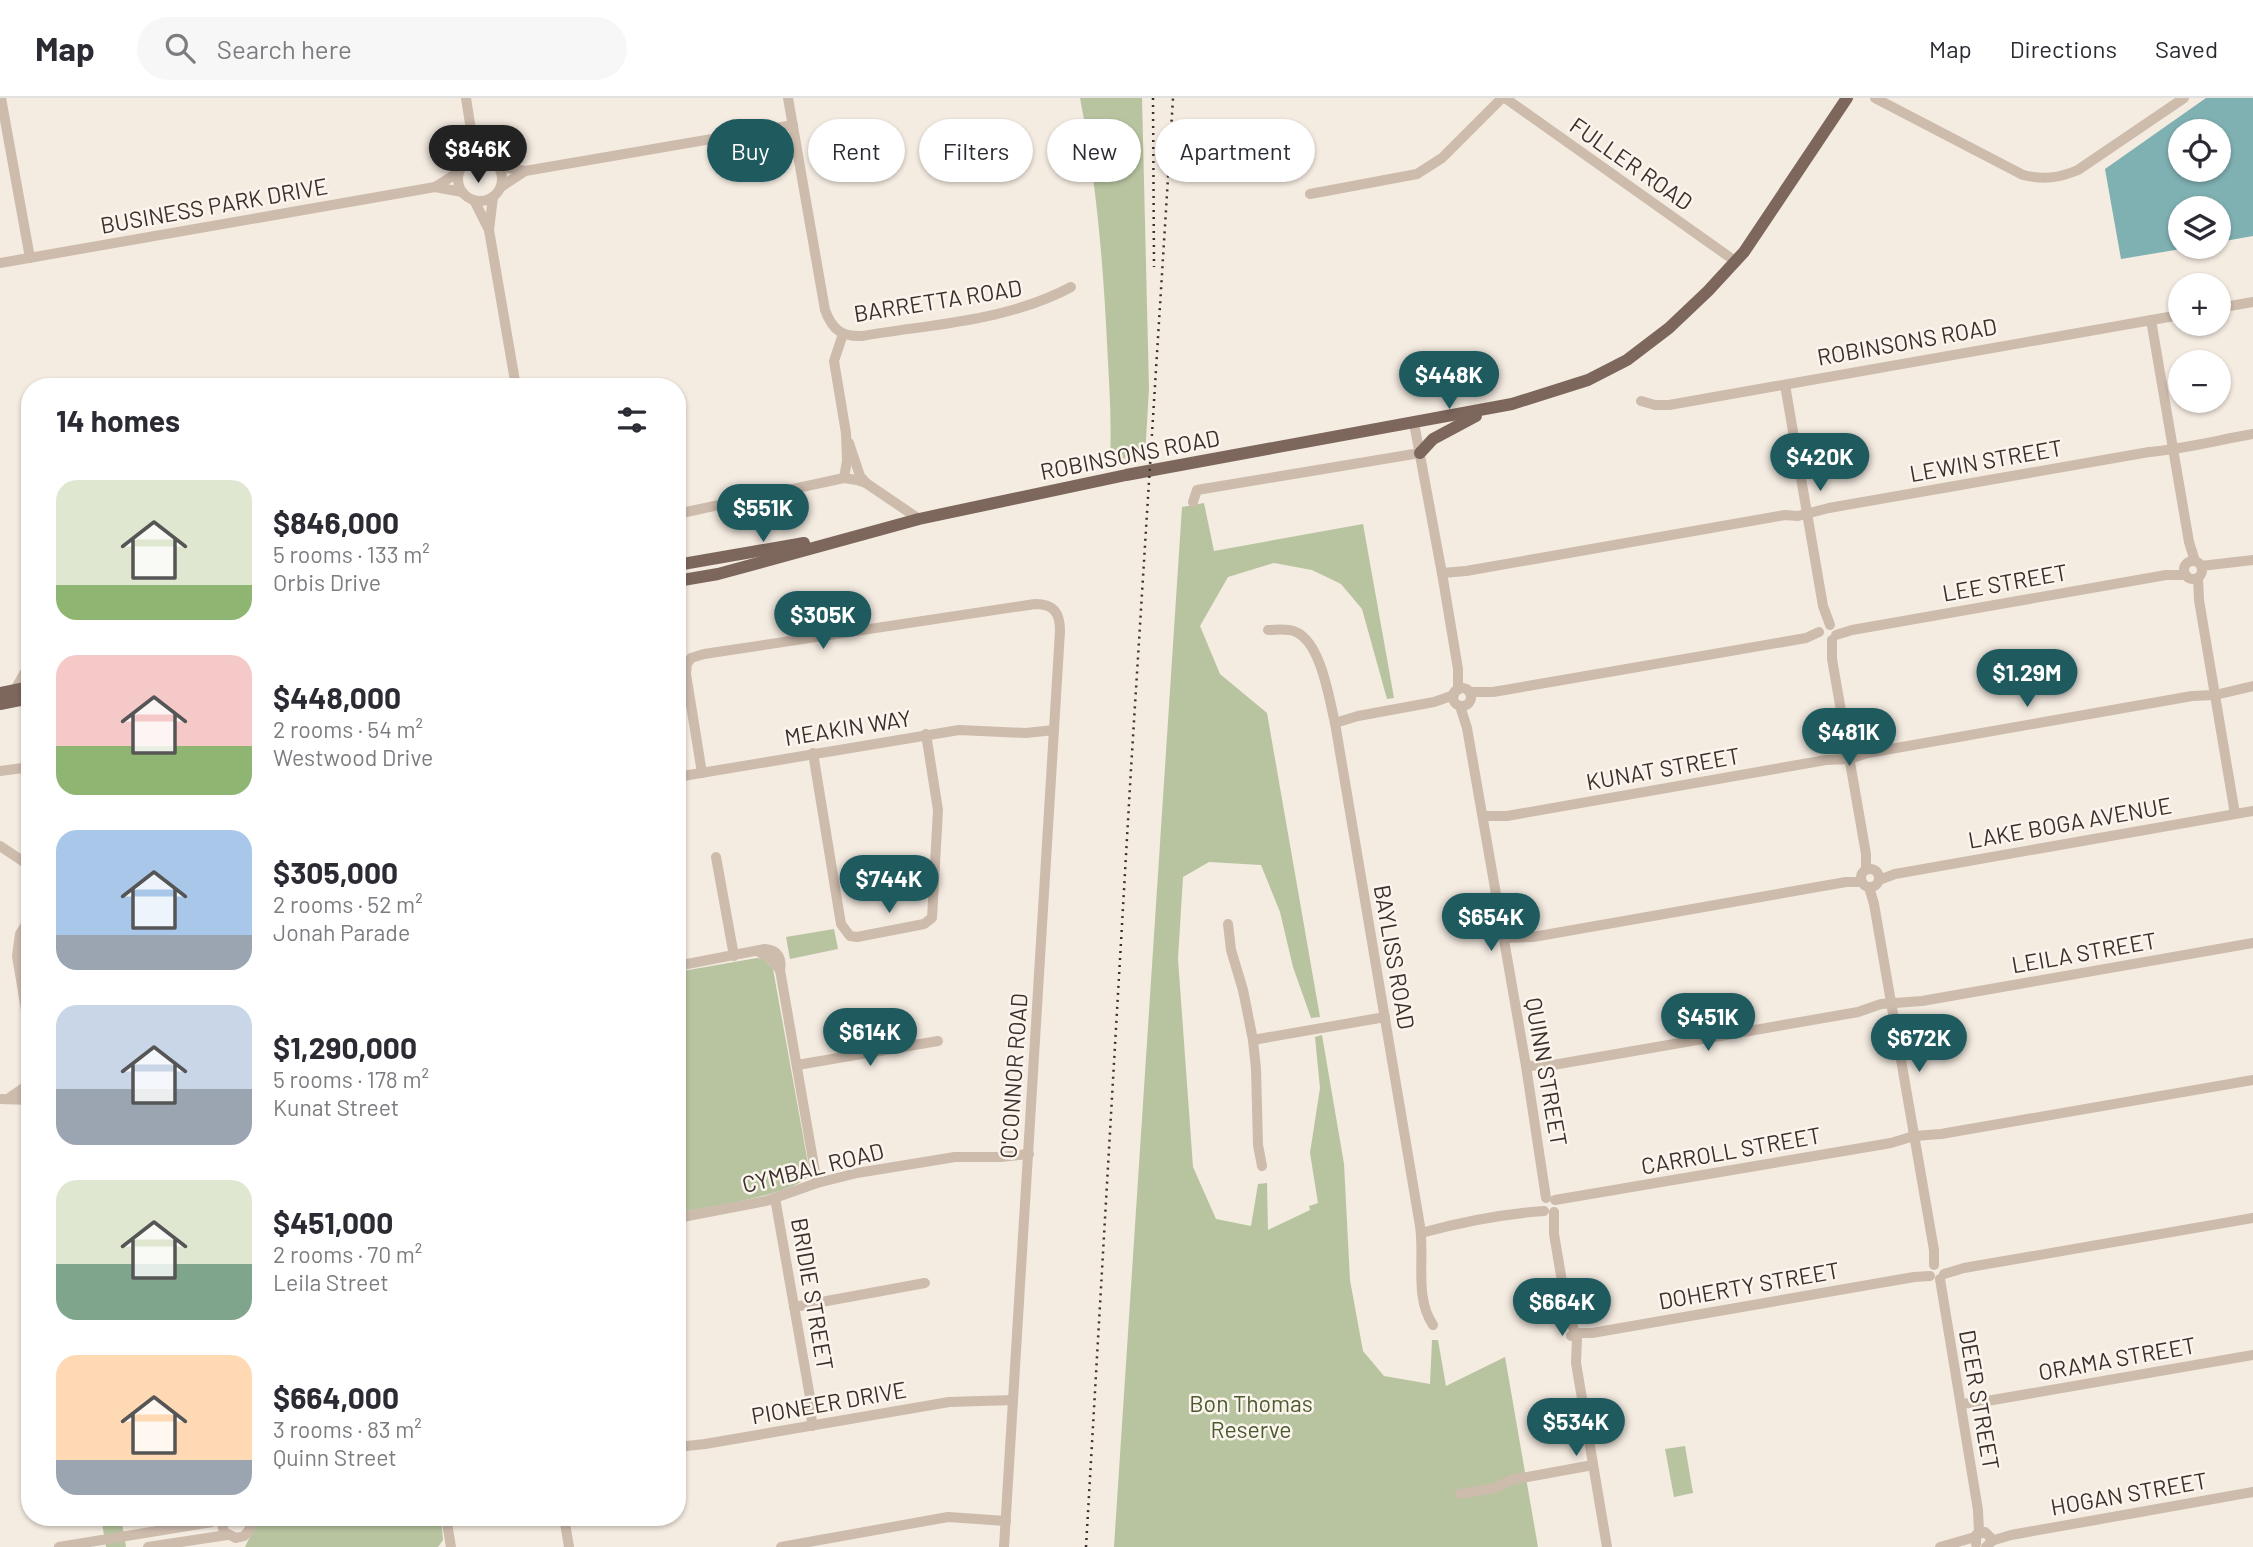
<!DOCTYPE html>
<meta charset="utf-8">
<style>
:root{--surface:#fff;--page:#f7f7f7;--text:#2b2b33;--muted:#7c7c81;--line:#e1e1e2;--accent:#1f5a5e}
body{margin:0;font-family:Barlow,sans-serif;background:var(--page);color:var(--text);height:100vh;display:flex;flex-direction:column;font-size:26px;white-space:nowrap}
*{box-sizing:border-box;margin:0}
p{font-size:23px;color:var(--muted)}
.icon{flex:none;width:38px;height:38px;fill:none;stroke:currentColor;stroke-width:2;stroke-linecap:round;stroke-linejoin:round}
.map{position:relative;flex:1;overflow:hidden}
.drawer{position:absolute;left:21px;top:280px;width:665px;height:1148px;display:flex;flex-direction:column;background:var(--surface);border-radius:28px;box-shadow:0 2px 5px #0004}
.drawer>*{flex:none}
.top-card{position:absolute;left:707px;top:21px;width:665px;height:63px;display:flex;gap:14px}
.tools{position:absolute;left:2168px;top:21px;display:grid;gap:14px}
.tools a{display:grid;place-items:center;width:63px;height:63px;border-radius:50%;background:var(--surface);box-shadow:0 2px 5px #0004;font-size:35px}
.price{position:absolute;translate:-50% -60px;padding:0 16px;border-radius:24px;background:var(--accent);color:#fff;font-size:23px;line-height:46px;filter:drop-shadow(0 2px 4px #0008)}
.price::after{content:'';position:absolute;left:50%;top:42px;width:21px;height:16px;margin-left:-10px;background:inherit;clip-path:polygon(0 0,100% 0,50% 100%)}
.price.selected{background:#222;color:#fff}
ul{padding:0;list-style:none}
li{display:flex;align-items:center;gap:21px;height:175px;padding:0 35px}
li span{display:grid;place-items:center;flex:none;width:196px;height:140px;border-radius:21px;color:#555}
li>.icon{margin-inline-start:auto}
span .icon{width:84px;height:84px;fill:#fffc;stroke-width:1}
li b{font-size:30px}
h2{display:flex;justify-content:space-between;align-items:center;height:84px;padding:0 35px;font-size:30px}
.pill{padding:0 24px;border-radius:32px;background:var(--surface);box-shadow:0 2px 5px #0004;font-size:24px;line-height:63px}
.pill.selected{background:var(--accent);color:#fff}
header{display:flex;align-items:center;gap:42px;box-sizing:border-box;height:98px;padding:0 35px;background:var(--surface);border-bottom:2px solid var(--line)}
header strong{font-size:33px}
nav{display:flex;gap:38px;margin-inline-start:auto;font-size:24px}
.search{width:490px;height:63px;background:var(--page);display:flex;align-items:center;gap:18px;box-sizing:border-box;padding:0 24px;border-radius:38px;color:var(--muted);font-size:26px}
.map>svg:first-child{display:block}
.green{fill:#b8c4a0}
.water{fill:#7fb0b2;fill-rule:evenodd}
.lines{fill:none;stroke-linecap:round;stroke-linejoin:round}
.minor{stroke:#cdbbac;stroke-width:10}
.major{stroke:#7d675c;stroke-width:12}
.rail{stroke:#3b302b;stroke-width:2.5;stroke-dasharray:2 5;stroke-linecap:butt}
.labels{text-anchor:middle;stroke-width:5;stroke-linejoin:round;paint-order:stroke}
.street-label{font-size:23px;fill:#3b302b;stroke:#fbf5ee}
.park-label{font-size:23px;fill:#4a5a2e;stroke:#fbf5ee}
</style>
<header>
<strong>Map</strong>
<div class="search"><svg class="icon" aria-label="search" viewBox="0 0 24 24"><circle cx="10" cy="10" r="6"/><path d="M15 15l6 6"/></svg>Search here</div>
<nav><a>Map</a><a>Directions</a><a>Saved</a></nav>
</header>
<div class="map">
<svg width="2253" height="1449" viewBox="0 0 2253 1449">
<rect width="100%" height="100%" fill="#f4ebe1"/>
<g class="green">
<path d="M1080,0H1142L1149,291L1145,358L1110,362C1112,323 1109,284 1107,245C1103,162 1096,81 1080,0Z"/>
<polygon points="1204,405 1214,453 1363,426 1394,600 1387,601 1362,511 1341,486 1312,472 1274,465 1228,479 1200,528 1220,576 1267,615 1320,919 1311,920 1293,869 1280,814 1261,767 1209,764 1183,779 1178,861 1193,1069 1216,1121 1251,1128 1258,1086 1267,1085 1268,1132 1310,1112 1309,1108 1318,1105 1310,1055 1320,990 1315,939 1322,937 1344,1066 1350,1182 1363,1253 1384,1278 1430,1286 1432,1242 1438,1242 1446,1288 1505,1259 1538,1449 1114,1449 1182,409"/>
<polygon points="834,831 838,851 790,861 786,839"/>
<path d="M757,860L764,861L773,871L809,1071L808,1078C794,1097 703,1110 677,1115V874Z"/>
<polygon points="1685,1348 1693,1395 1674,1399 1665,1351"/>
<polygon points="101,1419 121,1419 126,1449 106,1449"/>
<polygon points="253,1419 441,1419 443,1442 438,1449 245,1449 254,1430"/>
</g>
<path class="water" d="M2206,0H2253V138L2219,144V110H2180V149H2193L2121,161L2105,71ZM2180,33H2219V72H2180Z"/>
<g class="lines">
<g class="minor">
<polyline points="1,0 30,160"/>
<polyline points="466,0 471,32 485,59"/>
<path d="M788,0L825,212C832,231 841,239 862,238C932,226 1008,223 1071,189"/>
<polyline points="1505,0 1735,163"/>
<path d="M1875,0L2023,77C2043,82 2059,80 2078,72L2184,0"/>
<circle cx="480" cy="81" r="22"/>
<polyline points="467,63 471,32"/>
<polyline points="498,68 525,73 793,27"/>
<polyline points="435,89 459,74"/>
<polyline points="501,89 525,73"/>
<polyline points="1310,96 1417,76 1442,60 1502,0"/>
<polyline points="474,102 489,132 516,289"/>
<polyline points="489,132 493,99"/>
<polyline points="0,165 435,89 462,94"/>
<polyline points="2219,210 2253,204"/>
<polyline points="2151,222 2189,444 2195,463"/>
<polyline points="843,236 834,263 846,335 847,363 844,380"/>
<polyline points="1785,287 1823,508 1830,527"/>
<polyline points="1641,303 1655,307 1669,307 2180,217"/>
<polyline points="1414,325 1443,481 1458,571 1458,592"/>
<polyline points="849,345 860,378 866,385"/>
<polyline points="1193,404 1197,392 1420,355"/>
<polyline points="677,416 844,380 857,382 866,385 919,421"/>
<circle cx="2193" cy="472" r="9"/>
<polyline points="2201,468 2253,462"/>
<path d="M1442,475L1466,473L1785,417L1798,418L1829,410L2149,354C2184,351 2218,342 2253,336"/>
<polyline points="2198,480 2199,502 2235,716"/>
<path d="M1268,532C1277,532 1288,530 1296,534C1321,545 1329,600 1335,625L1420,1128C1425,1160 1414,1199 1433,1227"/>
<polyline points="1836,537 1852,532 2166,477 2186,477"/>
<polyline points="1832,542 1832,561 1866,756 1866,772"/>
<circle cx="1462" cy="599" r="9"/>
<polyline points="15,592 30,565"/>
<polyline points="1469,594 1493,594 1806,540 1819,534"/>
<polyline points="1460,608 1467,630 1526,968 1546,1100"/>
<polyline points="1335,625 1358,618 1434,604 1454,597"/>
<polyline points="813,655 841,826 850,838 857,839 924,826 932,820 938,712 926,636"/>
<polyline points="0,673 30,669"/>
<path d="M702,675L686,576L687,566L691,560L704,556L1035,506C1054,506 1060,515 1060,533L1004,1449"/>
<polyline points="677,679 959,632 1026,635 1054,632"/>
<polyline points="1483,718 1507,718 1826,662 1849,661 1868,655 2192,598 2215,597 2253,588"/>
<polyline points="0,748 30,768"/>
<polyline points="716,759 734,858"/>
<circle cx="1870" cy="780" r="9"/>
<polyline points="1879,782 1895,776 2253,713"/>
<polyline points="1869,789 1874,806 1934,1152 1934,1167"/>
<polyline points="30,820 20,836 17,858 30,936"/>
<polyline points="1228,826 1231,852 1243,892 1253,942 1256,971 1258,1047 1262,1068"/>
<polyline points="1504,840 1533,839 1846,784 1862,784"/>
<polyline points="759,854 771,861 780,872"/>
<path d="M677,868L765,851C778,852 782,860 780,872L817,1085"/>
<polyline points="1253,942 1385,919"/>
<polyline points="797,967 938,943"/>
<polyline points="1526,968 1553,967 1858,914 1881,906 1922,903 2253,845"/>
<polyline points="9,1000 29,986"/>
<polyline points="0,1001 30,1002"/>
<polyline points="775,1100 810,1299 812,1328"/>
<polyline points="1555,1102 1891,1045 1914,1038 1941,1036 2253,982"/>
<polyline points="1554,1114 1554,1136 1567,1213 1577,1240 1576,1265 1607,1449"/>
<polyline points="677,1120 766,1103 817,1085 857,1075 955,1059 1000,1059 1029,1056"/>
<path d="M1421,1135C1461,1124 1502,1116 1544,1113"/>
<polyline points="1944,1176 1964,1170 2253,1120"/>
<polyline points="1940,1181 1978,1412 1979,1434"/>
<polyline points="794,1209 925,1185"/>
<polyline points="1571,1238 1576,1235 1592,1235 1914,1179 1930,1178"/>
<polyline points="1961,1306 1987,1303 2253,1257"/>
<polyline points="677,1349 705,1346 949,1304 1013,1302"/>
<polyline points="1460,1396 1495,1390 1511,1382 1593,1367"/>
<polyline points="223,1419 222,1426 224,1434 236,1440 244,1438 250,1431 249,1419"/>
<polyline points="446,1419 451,1449"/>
<polyline points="564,1419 569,1449"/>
<polyline points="1991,1443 2011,1437 2253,1394"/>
<polyline points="1976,1446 1976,1437 1985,1434 1991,1440 1990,1445 1986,1449"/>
<polyline points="59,1449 212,1424 221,1419"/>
<polyline points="148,1449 227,1437"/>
<polyline points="781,1449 948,1419 1006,1423"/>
<polyline points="1940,1449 1975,1439"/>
</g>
<g class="major">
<polyline points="1420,355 1433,341 1476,318"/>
<polyline points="677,467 804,445"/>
<polyline points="677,483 718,476 919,421 1126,377 1512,306 1588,282 1627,262 1669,230 1708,193 1744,154 1847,0"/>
<polyline points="0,595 30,589"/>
<polyline points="0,606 30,600"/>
</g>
<g class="rail">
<polyline points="1153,0 1154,169"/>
<polyline points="1086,1449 1131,671 1173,0"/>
</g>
</g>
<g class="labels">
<g class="street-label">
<text transform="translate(1631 66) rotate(35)" y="8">FULLER ROAD</text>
<text transform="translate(214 108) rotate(-10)" y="8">BUSINESS PARK DRIVE</text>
<text transform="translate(938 203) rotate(-9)" y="8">BARRETTA ROAD</text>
<text transform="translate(1907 244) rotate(-10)" y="8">ROBINSONS ROAD</text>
<text transform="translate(1130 357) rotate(-11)" y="8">ROBINSONS ROAD</text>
<text transform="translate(1986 363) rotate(-10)" y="8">LEWIN STREET</text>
<text transform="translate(2005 485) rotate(-10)" y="8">LEE STREET</text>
<text transform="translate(848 630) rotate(-9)" y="8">MEAKIN WAY</text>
<text transform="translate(1663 671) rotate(-10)" y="8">KUNAT STREET</text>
<text transform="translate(2070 725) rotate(-10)" y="8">LAKE BOGA AVENUE</text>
<text transform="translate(2084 855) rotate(-10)" y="8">LEILA STREET</text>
<text transform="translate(1394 859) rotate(80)" y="8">BAYLISS ROAD</text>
<text transform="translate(1546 974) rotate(80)" y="8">QUINN STREET</text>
<text transform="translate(1014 978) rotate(-86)" y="8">O'CONNOR ROAD</text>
<text transform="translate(1731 1053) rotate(-10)" y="8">CARROLL STREET</text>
<text transform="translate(813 1070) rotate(-14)" y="8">CYMBAL ROAD</text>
<text transform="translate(1749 1188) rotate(-10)" y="8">DOHERTY STREET</text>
<text transform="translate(812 1196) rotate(80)" y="8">BRIDIE STREET</text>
<text transform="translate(2117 1261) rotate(-10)" y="8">ORAMA STREET</text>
<text transform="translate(1979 1302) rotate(80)" y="8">DEER STREET</text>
<text transform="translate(829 1305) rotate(-10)" y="8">PIONEER DRIVE</text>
<text transform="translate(2129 1396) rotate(-10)" y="8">HOGAN STREET</text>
</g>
<g class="park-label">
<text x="1251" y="1314">Bon Thomas<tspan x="1251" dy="26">Reserve</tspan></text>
</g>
</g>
</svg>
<div class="tools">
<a><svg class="icon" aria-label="locate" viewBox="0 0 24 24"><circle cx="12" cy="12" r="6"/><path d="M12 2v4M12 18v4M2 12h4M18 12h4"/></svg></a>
<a><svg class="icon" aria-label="layers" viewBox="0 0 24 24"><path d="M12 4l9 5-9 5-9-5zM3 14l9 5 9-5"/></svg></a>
<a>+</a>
<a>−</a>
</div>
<b class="price selected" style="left:478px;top:87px">$846K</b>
<b class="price" style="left:1449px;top:313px">$448K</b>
<b class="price" style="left:1820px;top:395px">$420K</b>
<b class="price" style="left:763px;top:446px">$551K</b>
<b class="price" style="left:823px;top:553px">$305K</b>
<b class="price" style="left:2027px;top:611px">$1.29M</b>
<b class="price" style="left:1849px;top:670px">$481K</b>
<b class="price" style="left:889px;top:817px">$744K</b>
<b class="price" style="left:1491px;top:855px">$654K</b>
<b class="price" style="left:1708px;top:955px">$451K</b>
<b class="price" style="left:870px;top:970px">$614K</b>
<b class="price" style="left:1919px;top:976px">$672K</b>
<b class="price" style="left:1562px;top:1240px">$664K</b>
<b class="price" style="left:1576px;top:1360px">$534K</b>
<div class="top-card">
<a class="pill selected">Buy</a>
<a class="pill">Rent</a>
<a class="pill">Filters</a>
<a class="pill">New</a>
<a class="pill">Apartment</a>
</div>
<section class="drawer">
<h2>14 homes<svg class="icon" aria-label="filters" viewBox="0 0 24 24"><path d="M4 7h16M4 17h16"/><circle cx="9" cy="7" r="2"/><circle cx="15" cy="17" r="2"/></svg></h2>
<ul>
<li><span style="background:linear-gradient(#dfe7d0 75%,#8fb573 0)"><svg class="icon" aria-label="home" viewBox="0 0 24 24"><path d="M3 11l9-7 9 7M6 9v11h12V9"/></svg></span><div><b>$846,000</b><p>5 rooms · 133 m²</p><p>Orbis Drive</p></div></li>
<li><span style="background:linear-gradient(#f6c9c9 65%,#8fb573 0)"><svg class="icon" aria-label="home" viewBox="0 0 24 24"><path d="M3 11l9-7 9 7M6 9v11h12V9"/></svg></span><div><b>$448,000</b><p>2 rooms · 54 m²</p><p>Westwood Drive</p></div></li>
<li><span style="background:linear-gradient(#a9c7e8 75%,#9aa5b1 0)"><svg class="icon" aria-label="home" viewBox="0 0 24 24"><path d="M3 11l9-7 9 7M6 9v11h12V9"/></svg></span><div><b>$305,000</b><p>2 rooms · 52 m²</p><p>Jonah Parade</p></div></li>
<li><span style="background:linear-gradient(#c9d6e8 60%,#9aa5b1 0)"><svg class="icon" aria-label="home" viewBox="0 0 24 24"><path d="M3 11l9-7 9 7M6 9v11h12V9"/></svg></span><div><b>$1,290,000</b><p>5 rooms · 178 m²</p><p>Kunat Street</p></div></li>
<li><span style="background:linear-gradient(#dfe7d0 60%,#7fa58c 0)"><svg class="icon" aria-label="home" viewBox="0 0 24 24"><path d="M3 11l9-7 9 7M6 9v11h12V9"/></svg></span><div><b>$451,000</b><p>2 rooms · 70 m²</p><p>Leila Street</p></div></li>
<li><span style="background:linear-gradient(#ffd9b3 75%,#9aa5b1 0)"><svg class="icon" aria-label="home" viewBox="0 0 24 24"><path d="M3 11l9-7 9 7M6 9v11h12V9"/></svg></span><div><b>$664,000</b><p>3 rooms · 83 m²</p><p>Quinn Street</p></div></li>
</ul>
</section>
</div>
